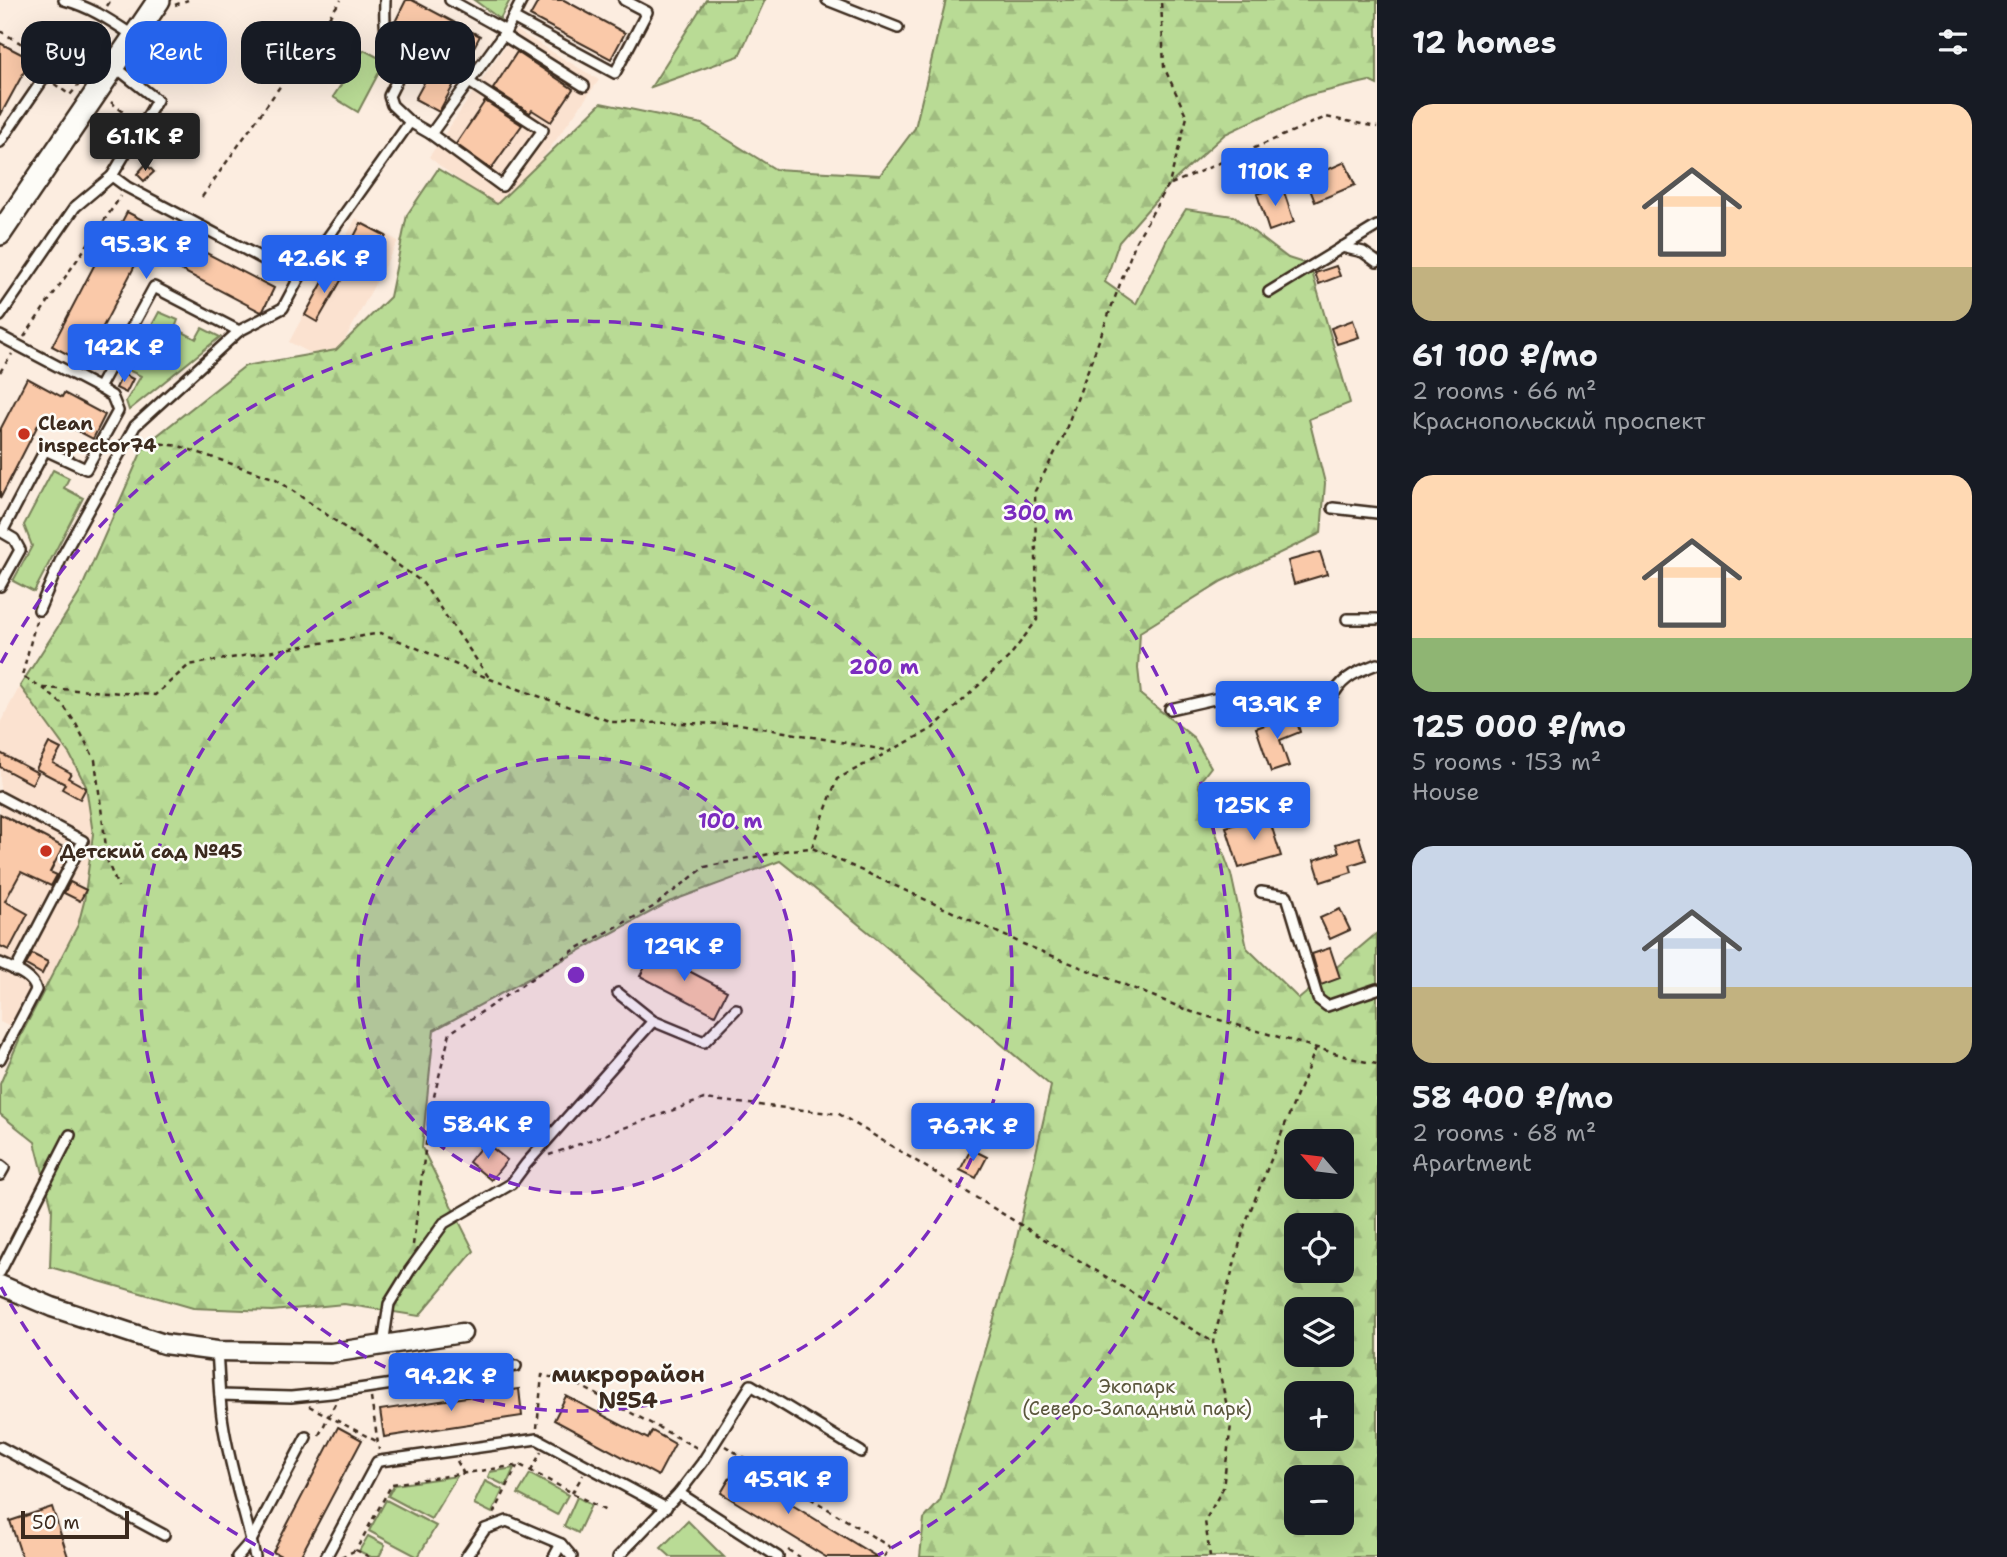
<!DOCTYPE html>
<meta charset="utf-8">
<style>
:root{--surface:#171b24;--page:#20242c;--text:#f1f3f6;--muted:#9ea1a6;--accent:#2563eb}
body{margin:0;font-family:"Shantell Sans",sans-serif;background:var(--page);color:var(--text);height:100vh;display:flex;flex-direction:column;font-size:26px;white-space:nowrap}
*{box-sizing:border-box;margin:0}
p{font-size:23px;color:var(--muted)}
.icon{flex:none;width:38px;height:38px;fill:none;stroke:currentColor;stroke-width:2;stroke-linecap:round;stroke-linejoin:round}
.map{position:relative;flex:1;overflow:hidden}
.sheet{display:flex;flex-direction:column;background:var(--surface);width:630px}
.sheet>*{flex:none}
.hud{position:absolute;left:21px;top:21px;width:665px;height:63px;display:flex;gap:14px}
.needle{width:46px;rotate:298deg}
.controls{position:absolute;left:1284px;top:1129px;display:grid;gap:14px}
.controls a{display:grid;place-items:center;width:70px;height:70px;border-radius:14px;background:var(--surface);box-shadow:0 7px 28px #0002;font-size:35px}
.scale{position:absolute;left:21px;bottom:18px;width:108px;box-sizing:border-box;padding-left:7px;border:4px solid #3b2a1e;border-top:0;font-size:19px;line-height:24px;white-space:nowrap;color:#3b2a1e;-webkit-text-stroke:5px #fdfcf7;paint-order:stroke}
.price{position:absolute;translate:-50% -60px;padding:0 16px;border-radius:7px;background:var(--accent);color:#fff;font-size:23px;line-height:46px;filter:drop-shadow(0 2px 4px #0008)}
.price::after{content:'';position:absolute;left:50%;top:42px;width:21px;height:16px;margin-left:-10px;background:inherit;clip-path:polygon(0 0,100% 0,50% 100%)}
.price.current{background:#222;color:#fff}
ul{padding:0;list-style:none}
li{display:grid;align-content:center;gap:14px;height:371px;padding:0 35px}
li span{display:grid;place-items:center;height:217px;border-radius:21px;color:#555}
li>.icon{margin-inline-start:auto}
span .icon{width:126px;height:126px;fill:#fffc;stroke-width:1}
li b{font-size:30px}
h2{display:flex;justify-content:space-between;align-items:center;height:84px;padding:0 35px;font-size:30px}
.tag{padding:0 24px;border-radius:21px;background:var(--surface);box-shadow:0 7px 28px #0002;font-size:24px;line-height:63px}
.tag.current{background:var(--accent);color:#fff}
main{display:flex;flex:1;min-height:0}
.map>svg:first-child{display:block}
.built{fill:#fbe2d0}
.green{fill:#b9db95;stroke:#7a825a;stroke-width:2}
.forest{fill:url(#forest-firs);stroke:#7a825a;stroke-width:2;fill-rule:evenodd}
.building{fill:#fac9a9;stroke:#3b2a1e;stroke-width:2}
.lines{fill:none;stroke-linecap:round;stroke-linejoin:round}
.service-casing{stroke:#3b2a1e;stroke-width:14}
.minor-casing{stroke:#3b2a1e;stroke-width:23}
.tertiary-casing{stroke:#3b2a1e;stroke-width:26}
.path{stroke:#3b2a1e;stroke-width:2.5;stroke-dasharray:5 5;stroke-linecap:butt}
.service{stroke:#fdfcf7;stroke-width:9}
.minor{stroke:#fdfcf7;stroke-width:18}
.tertiary{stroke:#fdfcf7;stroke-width:21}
.ring{fill:none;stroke:#7b2cbf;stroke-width:3.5;stroke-dasharray:12 9}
.poi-dot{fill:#c8321e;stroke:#fdfcf7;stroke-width:2.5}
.labels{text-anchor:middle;stroke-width:5;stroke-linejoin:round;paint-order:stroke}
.poi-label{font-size:19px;font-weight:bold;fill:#3b2a1e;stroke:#fdfcf7;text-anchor:start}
.park-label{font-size:19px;fill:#5a563c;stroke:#fdfcf7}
.quarter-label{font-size:23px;font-weight:bold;fill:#3b2a1e;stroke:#fdfcf7}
.centre{fill:#7b2cbf;stroke:#fdfcf7;stroke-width:3.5}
.ring-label{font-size:21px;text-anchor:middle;font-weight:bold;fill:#7b2cbf;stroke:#fdfcf7;stroke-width:5;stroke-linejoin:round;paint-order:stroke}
</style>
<main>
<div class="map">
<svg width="1377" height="1557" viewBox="0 0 1377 1557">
<defs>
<pattern id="forest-firs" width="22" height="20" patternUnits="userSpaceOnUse" patternTransform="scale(1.75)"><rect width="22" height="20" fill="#b9db95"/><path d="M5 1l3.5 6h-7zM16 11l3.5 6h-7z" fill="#a0bc80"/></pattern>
</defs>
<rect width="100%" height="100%" fill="#fcede0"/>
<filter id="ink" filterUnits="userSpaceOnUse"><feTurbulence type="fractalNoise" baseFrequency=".0143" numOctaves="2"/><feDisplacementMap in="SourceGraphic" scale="14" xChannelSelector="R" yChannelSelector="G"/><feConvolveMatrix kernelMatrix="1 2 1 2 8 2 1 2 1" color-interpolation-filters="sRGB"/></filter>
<g filter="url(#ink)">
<g class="built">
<polygon points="516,30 599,80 502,215 429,157"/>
<polygon points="356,218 398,241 332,364 289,342"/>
<polygon points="20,686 70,755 86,786 93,834 84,902 78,925 22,1033 0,1022 0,723"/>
</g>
<g class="green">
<polygon points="474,0 510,0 500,19"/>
<polygon points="364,50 385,61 358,112 333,97"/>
<polygon points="159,312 178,320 175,328 196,339 202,328 220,337 129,410 126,401 141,376 128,370"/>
<polygon points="53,470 69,478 64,488 83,498 34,592 13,581 32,546 24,525"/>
<polygon points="514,1468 506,1486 488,1477 490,1472"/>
<polygon points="530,1474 568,1495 557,1515 518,1494"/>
<polygon points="457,1476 431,1519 388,1496 394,1485"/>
<polygon points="485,1481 503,1490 492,1513 474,1504"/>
<polygon points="577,1497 591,1505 578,1533 564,1526"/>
<polygon points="386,1500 436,1526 418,1557 369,1531"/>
<polygon points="688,1521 724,1557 671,1557 661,1548"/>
<polygon points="368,1536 385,1545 379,1557 371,1557 359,1551"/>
</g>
<g class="forest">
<polygon points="706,0 765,0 739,56 651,87"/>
<path d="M946,0H1377V85L1369,81L1306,96L1225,134L1170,184L1119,242L1105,282L1136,304L1168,237L1186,209L1233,216L1288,258L1310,265L1350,403L1309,419L1325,483L1321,533L1222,581L1140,632L1138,668L1141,695L1194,738L1211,767L1198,784L1231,874L1247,948L1299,999L1377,933V1557H920L924,1519L940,1501L1014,1251L1051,1086L877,939L780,861L669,902L434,1030L422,1148L474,1251L419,1316L344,1304L272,1311L193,1308L50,1267L52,1208L35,1142L0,1114V1084L22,1033L78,925L84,902L93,834L86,786L70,755L20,686L79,594L144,446L245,366L336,350L390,297L407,215L438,169L497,204L601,103L702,124L775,169L880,175L915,128ZM1297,1141H1342V1186H1297ZM1297,1225H1342V1270H1297ZM1297,1309H1342V1354H1297ZM1297,1393H1342V1438H1297ZM1297,1477H1342V1522H1297Z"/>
</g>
<g class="building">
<polygon points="406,0 412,0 480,36 439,112 415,99 443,48 395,22"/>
<polygon points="539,0 564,0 625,33 611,59 530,16"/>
<polygon points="0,43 31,59 0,116"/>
<polygon points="517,52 573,89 551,122 532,110 530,113 493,89"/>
<polygon points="485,101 522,125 491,169 456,144"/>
<polygon points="1345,162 1355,185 1315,202 1306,179"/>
<polygon points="146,164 154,172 144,181 137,174"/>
<polygon points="1282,186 1294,222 1269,231 1257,194"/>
<polygon points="127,212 274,288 263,311 261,312 143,250 84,363 52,346 98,258 102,260"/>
<polygon points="361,223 386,236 367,273 342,260"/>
<polygon points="1336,266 1340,276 1319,284 1315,273"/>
<polygon points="330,269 343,277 317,322 305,315"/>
<polygon points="1353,320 1359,337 1337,344 1331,328"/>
<polygon points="123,374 133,379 126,393 116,388"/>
<polygon points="27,378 62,397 64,393 105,415 93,439 44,413 0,499 0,430"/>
<polygon points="1320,552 1327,574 1294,584 1288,561"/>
<polygon points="1295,715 1300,732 1280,740 1289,766 1271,772 1256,728"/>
<polygon points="49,743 61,749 53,763 71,773 68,778 86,788 80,799 62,789 65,784 36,769"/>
<polygon points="0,753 38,773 32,784 0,767"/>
<polygon points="0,814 63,847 50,872 57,875 51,886 21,872 5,901 28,914 9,950 0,946"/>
<polygon points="1268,815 1281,856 1239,868 1226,827"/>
<polygon points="1359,837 1366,860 1350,865 1352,872 1321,882 1314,860 1339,852 1336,844"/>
<polygon points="70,882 86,890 80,901 64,893"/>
<polygon points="1340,909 1350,930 1330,939 1320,918"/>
<polygon points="1330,948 1340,978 1321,985 1312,954"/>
<polygon points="653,952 727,991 715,1015 640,976"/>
<polygon points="32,954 48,962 42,974 26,965"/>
<polygon points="485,1142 507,1160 491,1180 469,1162"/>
<polygon points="971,1149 987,1157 976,1178 960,1170"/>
<polygon points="519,1389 522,1416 384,1437 380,1410"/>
<polygon points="566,1396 648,1439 652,1431 675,1444 658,1476 554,1420"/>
<polygon points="338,1427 362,1440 300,1557 283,1557 273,1552"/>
<polygon points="740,1461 762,1477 758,1484 877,1557 826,1557 721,1493"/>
<polygon points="52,1507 68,1557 22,1557 10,1521"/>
</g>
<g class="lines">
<g class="service-casing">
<g id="service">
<path d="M64,0C91,7 111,21 134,36"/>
<path d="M385,0C384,29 384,39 402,62L401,72L389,96L392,105L410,122"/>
<polyline points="450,0 506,31"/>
<polyline points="827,0 898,28"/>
<polyline points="513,18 615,73 647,12 624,0"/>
<polyline points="503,35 584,86"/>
<polyline points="431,134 502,186 543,130 469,82"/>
<polyline points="0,142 44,78"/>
<polyline points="1342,247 1363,252 1377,262"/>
<polyline points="299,278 410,122 431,134 506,31 522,0"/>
<polyline points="1269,292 1377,226"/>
<polyline points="0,316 75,207 112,176 157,100 114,66"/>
<polyline points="0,336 99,388"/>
<polyline points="1333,508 1377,513"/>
<polyline points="0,586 20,550 14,539 2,532 45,450 86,469 118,411 112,396 99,388 154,287 239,331 283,308 299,278 127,187 112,176"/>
<polyline points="39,610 62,557 135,426 239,331"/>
<polyline points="1347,619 1377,619"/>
<path d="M1170,709L1223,697L1259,710L1335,692C1345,676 1359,671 1377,664"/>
<polyline points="0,797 83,841 15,971"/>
<polyline points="1261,892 1287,896 1318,999 1327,1006 1377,989"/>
<path d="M0,963C12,969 33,975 36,990L0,1059"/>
<polyline points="618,993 653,1021 704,1042 736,1009"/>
<polyline points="0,1165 4,1168 0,1175"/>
<polyline points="0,1272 70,1135"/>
<polyline points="383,1345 389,1304 410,1270 444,1223 511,1184 526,1164 653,1021"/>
<path d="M217,1351C219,1375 219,1400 223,1423C230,1469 245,1512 255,1557"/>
<polyline points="220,1395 291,1397 331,1393 516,1366"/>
<polyline points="0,1447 164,1535"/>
<polyline points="679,1493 778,1557"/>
<polyline points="237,1557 251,1541 306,1437"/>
<polyline points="326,1557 377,1462 380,1461 537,1439 666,1508"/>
<polyline points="466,1557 485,1529 507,1521 561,1544 572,1557"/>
<polyline points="554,1557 561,1544"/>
<polyline points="618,1557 679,1493 702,1463 751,1385 861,1452"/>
</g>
</g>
<g class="minor-casing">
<polyline id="minor" points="0,1285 52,1307 164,1344 217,1351 331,1353 462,1333"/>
</g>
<g class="tertiary-casing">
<polyline id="tertiary" points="0,234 159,0"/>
</g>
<g class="path">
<polyline points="175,5 188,0"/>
<polyline points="107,6 111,0"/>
<polyline points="0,31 44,57 36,69"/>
<polyline points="80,83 70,95 53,83 95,23"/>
<polyline points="111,102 133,120"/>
<polyline points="1171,184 1326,117 1377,127"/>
<polyline points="202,197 341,0"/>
<polyline points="24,337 121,196"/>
<polyline points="0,372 12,354"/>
<polyline points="141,441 179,446 276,479 422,582 490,679"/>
<polyline points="36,621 22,676 43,688 63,705 76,724 95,760 108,863 118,887"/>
<polyline points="43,688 155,695 189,665 381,633 490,679 612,722 740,724 891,751"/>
<polyline points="812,847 837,779 932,729 1009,657 1037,620 1035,491 1063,437 1136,241 1169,184 1187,117 1164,67 1161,0"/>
<polyline points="549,1155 704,1099 839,1114 1213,1342"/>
<polyline points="413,1245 430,1112 450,1033 576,949 653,907 705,867 789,850 812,848 1023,944 1192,1012 1362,1061 1377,1064"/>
<polyline points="371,1398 379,1450"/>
<polyline points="309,1406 378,1442"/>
<polyline points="537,1428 542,1375 575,1383 699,1449"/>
<polyline points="319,1435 335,1404"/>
<polyline points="725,1446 890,1547 884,1557"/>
<polyline points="457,1461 464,1474"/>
<polyline points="531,1471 541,1452"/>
<polyline points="572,1493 583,1475"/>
<polyline points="494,1514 517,1466"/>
<polyline points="788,1550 800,1557"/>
<polyline points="341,1557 356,1550"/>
<polyline points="369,1557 356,1550 392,1484 520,1465 608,1512"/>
<polyline points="1210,1557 1205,1521 1223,1488 1231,1425 1213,1342 1245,1224 1316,1048"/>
</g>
<use href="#service" class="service"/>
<use href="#minor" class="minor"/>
<use href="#tertiary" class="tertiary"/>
</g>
</g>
<circle cx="576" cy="975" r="218" fill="#7b2cbf" fill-opacity=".12"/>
<g class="ring">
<circle cx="576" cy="975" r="218"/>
<circle cx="576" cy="975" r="436"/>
<path d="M274 1555A654 654 0 0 1 1 1287M1 663A654 654 0 1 1 878 1555"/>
</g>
<g class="poi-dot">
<circle cx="24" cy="434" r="7"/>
<circle cx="46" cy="851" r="7"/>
</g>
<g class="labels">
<g class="poi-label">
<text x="38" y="430">Clean<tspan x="38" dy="22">inspector74</tspan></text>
<text x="60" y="858">Детский сад №45</text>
</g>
<g class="park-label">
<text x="1137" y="1393">Экопарк<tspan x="1137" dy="22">(Северо-Западный парк)</tspan></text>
</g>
<g class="quarter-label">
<text x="628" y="1382">микрорайон<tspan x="628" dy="26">№54</tspan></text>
</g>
</g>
<circle cx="576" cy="975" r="10" class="centre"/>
<g class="ring-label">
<text x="1038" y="520">300 m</text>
<text x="884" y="674">200 m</text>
<text x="730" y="828">100 m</text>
</g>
</svg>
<div class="controls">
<a><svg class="needle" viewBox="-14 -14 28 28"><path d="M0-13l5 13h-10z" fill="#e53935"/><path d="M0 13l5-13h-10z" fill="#9ea1a6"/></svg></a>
<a><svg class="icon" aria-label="locate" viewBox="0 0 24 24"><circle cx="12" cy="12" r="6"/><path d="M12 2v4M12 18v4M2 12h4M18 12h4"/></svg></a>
<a><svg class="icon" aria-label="layers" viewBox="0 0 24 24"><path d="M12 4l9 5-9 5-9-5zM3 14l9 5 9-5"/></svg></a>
<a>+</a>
<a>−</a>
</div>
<div class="scale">50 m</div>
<b class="price current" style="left:145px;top:173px">61.1K ₽</b>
<b class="price" style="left:1275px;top:208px">110K ₽</b>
<b class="price" style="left:146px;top:281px">95.3K ₽</b>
<b class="price" style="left:324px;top:295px">42.6K ₽</b>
<b class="price" style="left:124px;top:384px">142K ₽</b>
<b class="price" style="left:1277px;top:741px">93.9K ₽</b>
<b class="price" style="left:1254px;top:842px">125K ₽</b>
<b class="price" style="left:684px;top:983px">129K ₽</b>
<b class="price" style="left:488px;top:1161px">58.4K ₽</b>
<b class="price" style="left:973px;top:1163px">76.7K ₽</b>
<b class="price" style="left:451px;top:1413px">94.2K ₽</b>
<b class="price" style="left:788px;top:1516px">45.9K ₽</b>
<div class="hud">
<a class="tag">Buy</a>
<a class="tag current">Rent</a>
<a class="tag">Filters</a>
<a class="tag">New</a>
</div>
</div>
<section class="sheet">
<h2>12 homes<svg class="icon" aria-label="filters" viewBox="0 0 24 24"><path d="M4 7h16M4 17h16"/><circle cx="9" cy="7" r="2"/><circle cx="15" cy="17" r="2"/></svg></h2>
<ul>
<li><span style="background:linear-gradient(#ffd9b3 75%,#c2b280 0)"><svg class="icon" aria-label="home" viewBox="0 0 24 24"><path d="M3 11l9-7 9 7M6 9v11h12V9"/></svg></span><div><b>61 100 ₽/mo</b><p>2 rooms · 66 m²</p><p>Краснопольский проспект</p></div></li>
<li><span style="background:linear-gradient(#ffd9b3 75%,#8fb573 0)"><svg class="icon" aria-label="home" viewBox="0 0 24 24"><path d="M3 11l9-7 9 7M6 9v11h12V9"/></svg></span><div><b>125 000 ₽/mo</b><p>5 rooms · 153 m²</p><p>House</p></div></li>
<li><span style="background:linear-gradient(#c9d6e8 65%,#c2b280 0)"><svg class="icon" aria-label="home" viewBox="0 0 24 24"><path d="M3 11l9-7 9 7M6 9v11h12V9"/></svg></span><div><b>58 400 ₽/mo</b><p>2 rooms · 68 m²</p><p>Apartment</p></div></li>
</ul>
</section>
</main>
